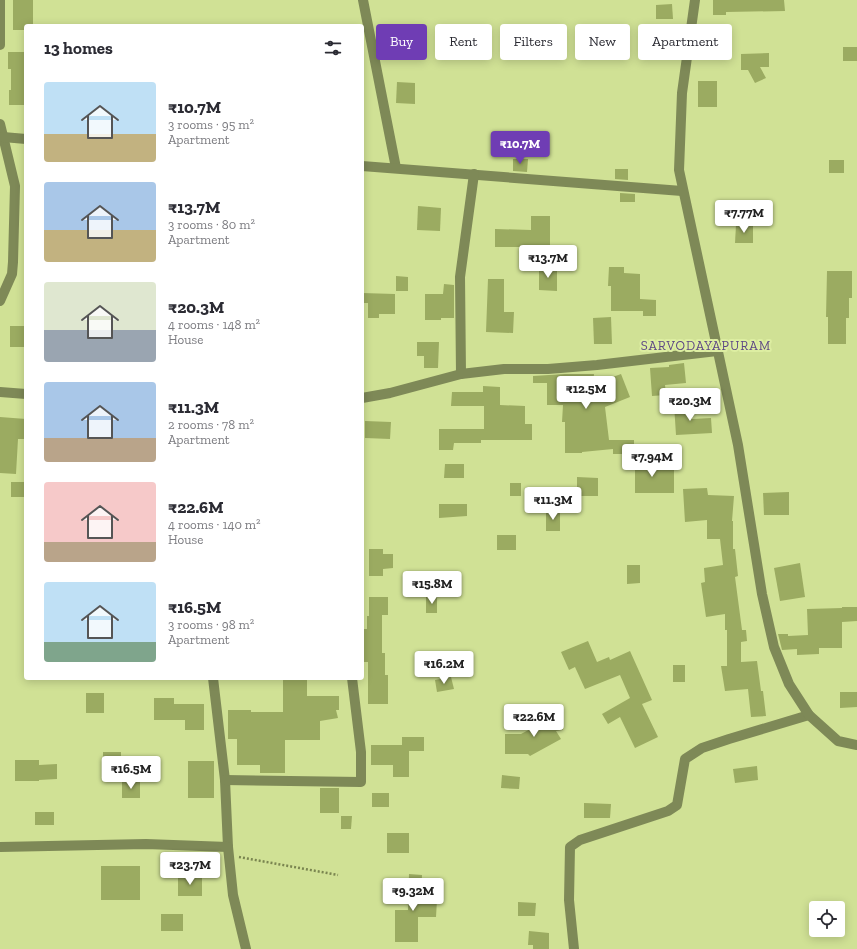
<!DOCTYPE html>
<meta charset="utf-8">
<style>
:root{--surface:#fff;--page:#f7f7f7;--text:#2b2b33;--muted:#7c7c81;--accent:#6f3db4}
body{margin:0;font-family:"Zilla Slab",serif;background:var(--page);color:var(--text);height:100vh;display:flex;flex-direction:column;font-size:15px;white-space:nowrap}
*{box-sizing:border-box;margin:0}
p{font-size:13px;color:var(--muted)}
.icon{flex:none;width:22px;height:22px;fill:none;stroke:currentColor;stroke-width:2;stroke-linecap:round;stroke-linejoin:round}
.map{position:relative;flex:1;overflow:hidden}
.details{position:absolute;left:24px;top:24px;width:340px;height:656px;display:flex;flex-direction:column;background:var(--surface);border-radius:4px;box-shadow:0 2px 10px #0003}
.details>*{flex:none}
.banner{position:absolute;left:376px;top:24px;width:380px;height:36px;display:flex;gap:8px}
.fabs{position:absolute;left:809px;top:901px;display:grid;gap:8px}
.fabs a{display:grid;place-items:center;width:36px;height:36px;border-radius:4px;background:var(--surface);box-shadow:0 2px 10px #0003;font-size:20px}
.price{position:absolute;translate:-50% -34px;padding:0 9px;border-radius:4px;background:#fff;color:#222;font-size:13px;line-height:26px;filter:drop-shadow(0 1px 2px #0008)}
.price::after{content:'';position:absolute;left:50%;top:24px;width:12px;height:9px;margin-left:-6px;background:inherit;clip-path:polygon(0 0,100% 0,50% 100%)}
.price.active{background:var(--accent);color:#fff}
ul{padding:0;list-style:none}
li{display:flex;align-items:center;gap:12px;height:100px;padding:0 20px}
li span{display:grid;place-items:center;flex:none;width:112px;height:80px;border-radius:4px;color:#555}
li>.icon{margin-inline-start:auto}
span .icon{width:48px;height:48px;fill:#fffc;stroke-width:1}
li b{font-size:17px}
h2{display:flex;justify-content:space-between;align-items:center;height:48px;padding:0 20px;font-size:17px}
.pill{padding:0 14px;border-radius:4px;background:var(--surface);box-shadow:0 2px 10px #0003;font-size:14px;line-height:36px}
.pill.active{background:var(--accent);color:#fff}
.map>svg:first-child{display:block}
.building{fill:#9bab61}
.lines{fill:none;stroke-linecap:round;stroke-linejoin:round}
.path{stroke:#7a8550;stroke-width:2.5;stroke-dasharray:2 2;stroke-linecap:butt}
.minor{stroke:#7e8957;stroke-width:10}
.tertiary{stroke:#7e8957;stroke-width:10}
.labels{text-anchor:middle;stroke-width:4;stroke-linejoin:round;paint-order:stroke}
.neighbourhood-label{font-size:13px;letter-spacing:1px;fill:#5c4684;stroke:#ddeea2}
</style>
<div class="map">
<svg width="857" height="949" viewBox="0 0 857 949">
<rect width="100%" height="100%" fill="#d0e195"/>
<g class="building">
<polygon points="13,0 33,0 33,26 26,26 26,30 13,30"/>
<polygon points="713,0 784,0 785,11 726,12 726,15 713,15"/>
<polygon points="672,4 673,19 656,19 656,5"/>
<polygon points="592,28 616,28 615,48 592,47"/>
<rect x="843" y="47" width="14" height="14"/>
<polygon points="8,52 26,52 26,105 9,105 9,90 11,90 11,69 8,69"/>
<polygon points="769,53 769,67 760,67 766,78 755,83 748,70 741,70 741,54"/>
<rect x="698" y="81" width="19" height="26"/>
<polygon points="397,82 415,83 415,104 396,103"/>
<polygon points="513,159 528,159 527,172 513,171"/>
<rect x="829" y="160" width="15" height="13"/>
<polygon points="615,169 628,169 628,180 615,179"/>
<polygon points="620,193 635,194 635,202 620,202"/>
<polygon points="418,206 441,208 440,231 417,230"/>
<polygon points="531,216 550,216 550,245 527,245 527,247 495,247 495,229 531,230"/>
<polygon points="736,225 753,225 753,243 735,243"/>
<polygon points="609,267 624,267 624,273 640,274 640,299 656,300 656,316 643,316 643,311 611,311 611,286 608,286"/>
<polygon points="539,268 557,268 557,291 539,290"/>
<polygon points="827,271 852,271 852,298 849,298 849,318 846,318 846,344 828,344 828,317 826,317"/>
<polygon points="396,276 408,277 408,291 396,291"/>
<polygon points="488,279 504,279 504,312 514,312 513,333 486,332"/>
<polygon points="444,284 454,285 454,318 441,318 441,320 425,320 425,294 443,294"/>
<polygon points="362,293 395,294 395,314 379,314 379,318 368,318 368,303 362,303"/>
<polygon points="611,317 612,344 594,344 593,318"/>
<rect x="10" y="326" width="15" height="21"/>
<polygon points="417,342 439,342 438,368 424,368 424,356 417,356"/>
<polygon points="684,363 686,383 665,385 666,395 652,396 650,368 669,367 669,365"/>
<polygon points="565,374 594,374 593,384 621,374 630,397 605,407 609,440 634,440 634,446 624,448 624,454 613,454 613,449 582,452 582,453 565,453 565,422 562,422 563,405 547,405 547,383 533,383 533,376"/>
<polygon points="483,386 500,387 500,405 525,406 525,424 532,424 532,440 481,440 481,443 454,443 453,450 439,450 439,429 484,429 484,406 451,406 452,392 483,392"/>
<polygon points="674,404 691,404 692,419 711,418 712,433 676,435"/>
<polygon points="0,417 26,419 26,439 18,439 16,474 0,473"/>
<polygon points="365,421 391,422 390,439 365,438"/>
<polygon points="631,455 646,456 645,469 674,469 674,493 635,493 635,466 630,466"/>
<polygon points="445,464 464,464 464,478 444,478"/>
<polygon points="577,477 598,478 598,496 577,496"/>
<rect x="11" y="482" width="15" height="15"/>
<rect x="510" y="483" width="11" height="13"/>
<rect x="526" y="487" width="22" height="15"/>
<polygon points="707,488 708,495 734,496 732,521 733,521 733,549 735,549 738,576 735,577 742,630 746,630 747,641 741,642 741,662 757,661 761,691 763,691 766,716 751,717 748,689 725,691 721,666 727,666 727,630 725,630 725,614 706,617 701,583 705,582 704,568 723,565 720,539 707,539 707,520 685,522 683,489"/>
<polygon points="789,492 789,515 764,515 763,493"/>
<polygon points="439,504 467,504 467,516 439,518"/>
<rect x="546" y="511" width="14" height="20"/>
<rect x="497" y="535" width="19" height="15"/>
<polygon points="369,549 383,549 383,554 393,554 393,568 383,569 383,576 369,576"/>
<polygon points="800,563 805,597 780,601 774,568"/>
<polygon points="627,565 640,565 640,583 627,584"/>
<polygon points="369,597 388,597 388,615 382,615 382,653 385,653 385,675 388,675 388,704 368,704 368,662 362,662 362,629 367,629 367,616 369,616"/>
<rect x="426" y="597" width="11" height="16"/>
<polygon points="842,607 857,607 857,621 842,622 842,648 819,648 819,654 797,655 797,649 782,650 778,634 788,634 788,636 808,635 807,609 842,608"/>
<polygon points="588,641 597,662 609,657 610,660 630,651 652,700 642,704 658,737 635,748 620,717 608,724 602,714 630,698 620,675 585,689 575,667 569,670 561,652"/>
<rect x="673" y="665" width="12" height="17"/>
<polygon points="451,677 454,689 437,692 435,680"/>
<polygon points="283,678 307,678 307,696 339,696 339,710 336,710 338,718 320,721 320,740 285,740 285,773 260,773 260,765 237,765 237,739 228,739 228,710 251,710 251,712 283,712"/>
<polygon points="840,692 857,692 857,707 840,708"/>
<rect x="86" y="693" width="18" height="20"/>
<polygon points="154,698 174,698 174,704 204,704 204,730 185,730 185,720 154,720"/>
<polygon points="549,719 550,720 562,719 563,730 556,731 561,739 530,756 528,754 505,754 505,734 521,734"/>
<polygon points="402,737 424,737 424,751 409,751 409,777 393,777 393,765 371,765 371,745 402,745"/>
<rect x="103" y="752" width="18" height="27"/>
<polygon points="15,760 39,760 39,765 57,764 57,779 39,780 39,781 15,781"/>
<rect x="188" y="761" width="26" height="37"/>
<polygon points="757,766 758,780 735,783 733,769"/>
<polygon points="502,775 520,777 519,789 501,788"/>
<rect x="122" y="781" width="18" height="17"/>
<rect x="320" y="788" width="19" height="25"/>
<rect x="372" y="793" width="17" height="14"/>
<polygon points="584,803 611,804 610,818 584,818"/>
<rect x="35" y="812" width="19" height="13"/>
<polygon points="341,816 352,816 351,829 341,829"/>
<rect x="387" y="833" width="22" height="20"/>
<rect x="101" y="866" width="39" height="34"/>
<polygon points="409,874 422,875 421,900 437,900 436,917 418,917 418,942 395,942 395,910 408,910"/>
<rect x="178" y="877" width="24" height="19"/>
<polygon points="518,902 536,903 535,916 518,916"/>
<rect x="161" y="914" width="22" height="17"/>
<polygon points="529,931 549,933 549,949 533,949 533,945 528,945"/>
</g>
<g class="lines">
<polyline class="path" points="239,857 338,875"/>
<g class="minor">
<polyline points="363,0 396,168"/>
<polyline points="0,45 0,0"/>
<polyline points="0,124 15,186 13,262 12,274 0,301"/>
<polyline points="3,137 26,139"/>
<polyline points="362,166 682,191"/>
<polyline points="461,374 460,277 474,174"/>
<polyline points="213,678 225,780 228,847 233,895 246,949"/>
<polyline points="225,780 361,782 361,752 352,678"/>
<polyline points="0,847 146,844 228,847"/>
<polyline points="574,949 569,900 570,847 580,840 668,811 677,805 685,759 702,748 729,739 809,715"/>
</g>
<g class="tertiary">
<polyline points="695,0 682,93 679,170 738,445 762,594 774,647 789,684 809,715 838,741 857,745"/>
<polyline points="0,392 26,394"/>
<polyline points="362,398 390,393 461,374 504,369 548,369 597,365 717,351"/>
</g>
</g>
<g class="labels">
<g class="neighbourhood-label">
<text x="706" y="350">SARVODAYAPURAM</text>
</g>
</g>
</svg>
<div class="fabs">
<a><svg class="icon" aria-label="locate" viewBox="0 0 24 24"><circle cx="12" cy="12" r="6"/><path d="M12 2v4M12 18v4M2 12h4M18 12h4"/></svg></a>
</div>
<b class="price active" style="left:520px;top:165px">₹10.7M</b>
<b class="price" style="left:744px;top:234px">₹7.77M</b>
<b class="price" style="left:548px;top:279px">₹13.7M</b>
<b class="price" style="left:586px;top:410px">₹12.5M</b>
<b class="price" style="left:690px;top:422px">₹20.3M</b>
<b class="price" style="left:652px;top:478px">₹7.94M</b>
<b class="price" style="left:553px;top:521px">₹11.3M</b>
<b class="price" style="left:432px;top:605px">₹15.8M</b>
<b class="price" style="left:444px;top:685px">₹16.2M</b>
<b class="price" style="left:534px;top:738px">₹22.6M</b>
<b class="price" style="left:131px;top:790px">₹16.5M</b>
<b class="price" style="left:190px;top:886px">₹23.7M</b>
<b class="price" style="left:413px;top:912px">₹9.32M</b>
<div class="banner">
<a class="pill active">Buy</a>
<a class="pill">Rent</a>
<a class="pill">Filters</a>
<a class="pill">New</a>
<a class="pill">Apartment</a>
</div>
<section class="details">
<h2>13 homes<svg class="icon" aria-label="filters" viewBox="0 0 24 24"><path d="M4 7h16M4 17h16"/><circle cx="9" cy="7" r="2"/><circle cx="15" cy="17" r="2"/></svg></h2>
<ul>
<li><span style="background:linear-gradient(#bfe0f5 65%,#c2b280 0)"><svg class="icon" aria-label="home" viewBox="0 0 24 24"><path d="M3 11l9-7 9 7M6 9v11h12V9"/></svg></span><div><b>₹10.7M</b><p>3 rooms · 95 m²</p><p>Apartment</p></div></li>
<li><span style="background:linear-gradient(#a9c7e8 60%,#c2b280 0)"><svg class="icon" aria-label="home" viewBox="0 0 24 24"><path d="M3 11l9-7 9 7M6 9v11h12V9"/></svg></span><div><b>₹13.7M</b><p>3 rooms · 80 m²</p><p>Apartment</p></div></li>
<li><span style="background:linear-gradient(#dfe7d0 60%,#9aa5b1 0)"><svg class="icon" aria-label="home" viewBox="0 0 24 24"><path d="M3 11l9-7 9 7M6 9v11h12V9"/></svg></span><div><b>₹20.3M</b><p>4 rooms · 148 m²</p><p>House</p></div></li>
<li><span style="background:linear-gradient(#a9c7e8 70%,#b9a48a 0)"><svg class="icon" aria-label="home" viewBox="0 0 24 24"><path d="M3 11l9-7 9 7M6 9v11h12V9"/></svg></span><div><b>₹11.3M</b><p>2 rooms · 78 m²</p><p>Apartment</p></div></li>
<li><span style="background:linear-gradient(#f6c9c9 75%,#b9a48a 0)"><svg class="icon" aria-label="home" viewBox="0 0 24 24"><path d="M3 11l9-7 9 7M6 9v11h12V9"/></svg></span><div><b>₹22.6M</b><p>4 rooms · 140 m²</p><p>House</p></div></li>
<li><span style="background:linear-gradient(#bfe0f5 75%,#7fa58c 0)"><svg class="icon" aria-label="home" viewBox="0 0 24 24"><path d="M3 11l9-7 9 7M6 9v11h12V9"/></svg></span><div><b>₹16.5M</b><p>3 rooms · 98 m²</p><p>Apartment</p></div></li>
</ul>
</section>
</div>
